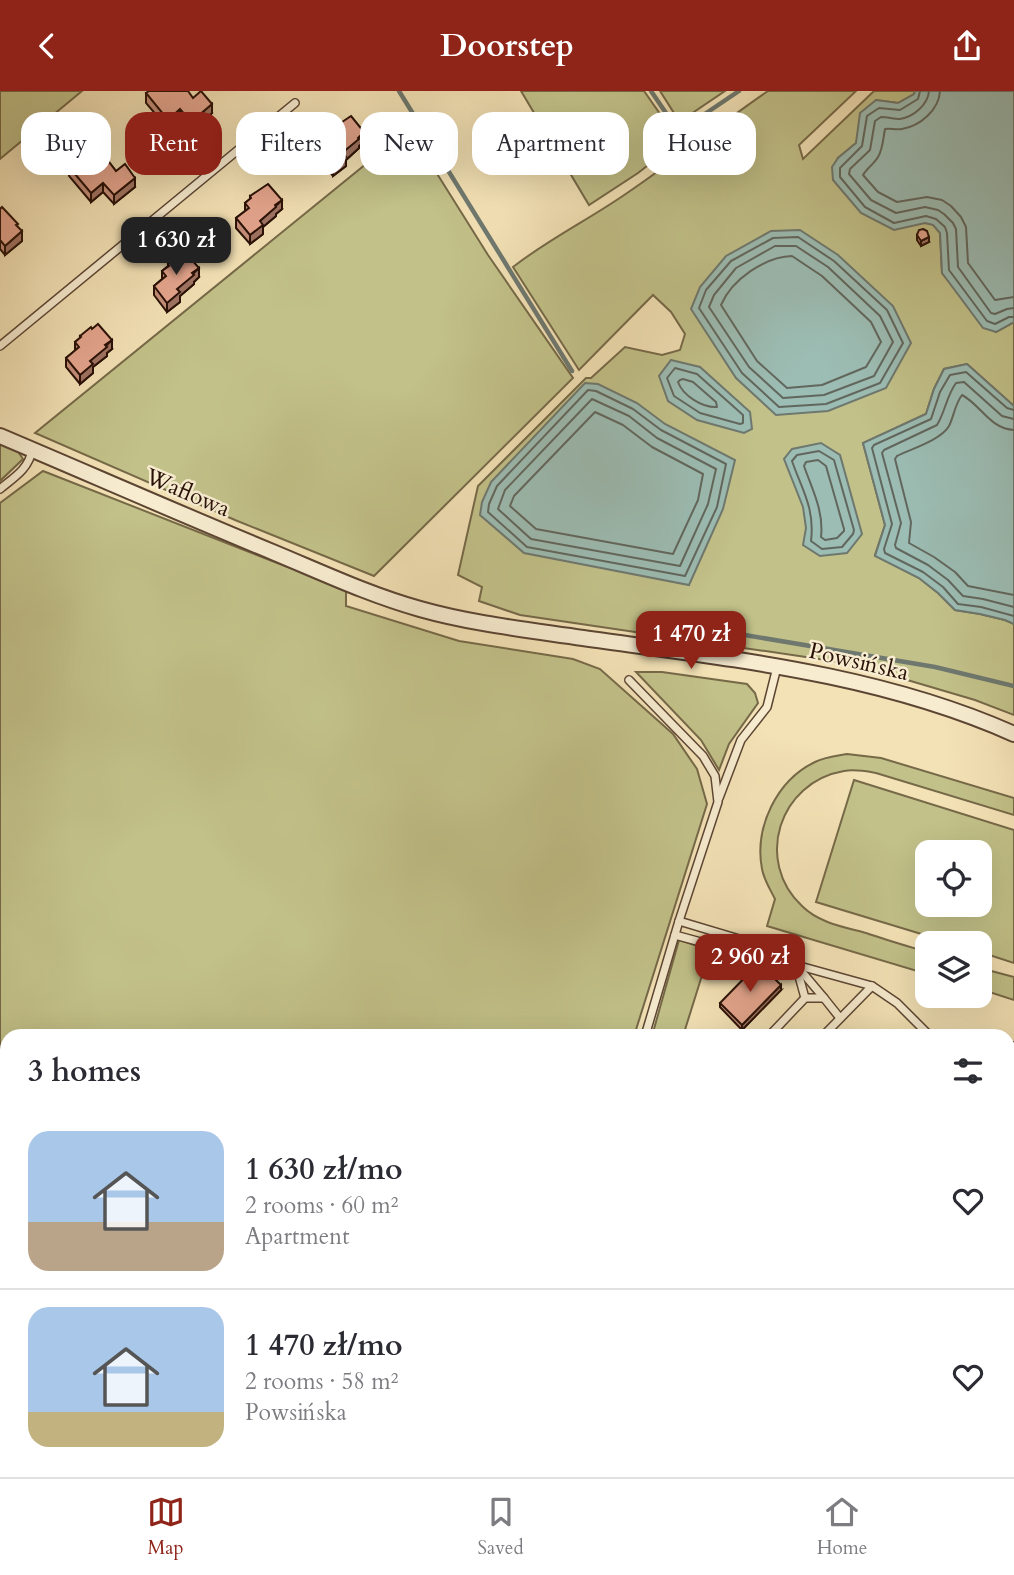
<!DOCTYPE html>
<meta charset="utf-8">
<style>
:root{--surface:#fff;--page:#f2f2f3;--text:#2b2b33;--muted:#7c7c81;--line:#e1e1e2;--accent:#8f2418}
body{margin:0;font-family:Cardo,serif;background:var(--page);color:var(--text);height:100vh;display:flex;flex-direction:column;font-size:26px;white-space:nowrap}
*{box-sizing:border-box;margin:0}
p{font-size:23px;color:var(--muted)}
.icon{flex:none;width:38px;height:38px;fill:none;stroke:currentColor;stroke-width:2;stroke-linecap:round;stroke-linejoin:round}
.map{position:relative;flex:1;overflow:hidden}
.side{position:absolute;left:0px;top:938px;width:1015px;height:448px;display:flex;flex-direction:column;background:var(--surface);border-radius:21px 21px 0 0;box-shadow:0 7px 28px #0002}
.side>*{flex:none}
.top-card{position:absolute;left:21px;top:21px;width:973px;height:63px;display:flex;gap:14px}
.controls{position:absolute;left:915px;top:749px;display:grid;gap:14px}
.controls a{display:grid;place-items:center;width:77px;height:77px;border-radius:14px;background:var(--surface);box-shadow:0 7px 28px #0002;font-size:35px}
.price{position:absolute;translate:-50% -60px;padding:0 16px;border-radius:14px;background:var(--accent);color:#fff;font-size:23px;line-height:46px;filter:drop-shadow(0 2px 4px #0008)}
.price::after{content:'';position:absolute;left:50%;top:42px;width:21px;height:16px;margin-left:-10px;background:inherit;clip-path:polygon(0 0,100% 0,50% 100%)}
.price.active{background:#222;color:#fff}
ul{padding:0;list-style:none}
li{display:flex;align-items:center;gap:21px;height:175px;padding:0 28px}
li+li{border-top:2px solid var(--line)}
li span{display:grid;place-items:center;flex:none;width:196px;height:140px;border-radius:21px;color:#555}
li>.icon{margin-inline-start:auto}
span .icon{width:84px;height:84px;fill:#fffc;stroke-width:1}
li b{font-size:30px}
h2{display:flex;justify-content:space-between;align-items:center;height:84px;padding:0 28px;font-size:30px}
.pill{padding:0 24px;border-radius:21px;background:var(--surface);box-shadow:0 7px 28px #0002;font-size:24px;line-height:63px}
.pill.active{background:var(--accent);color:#fff}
header{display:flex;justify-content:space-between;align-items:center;height:91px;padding:0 28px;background:var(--accent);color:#fff;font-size:32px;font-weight:800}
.menu{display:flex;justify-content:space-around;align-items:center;height:98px;border-top:2px solid var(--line);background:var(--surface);font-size:19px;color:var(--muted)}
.menu a{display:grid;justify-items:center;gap:4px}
.menu .active{color:var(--accent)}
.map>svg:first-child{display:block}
.green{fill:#c2c189;stroke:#766948;stroke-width:2;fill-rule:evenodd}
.water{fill:#9cbdb4;stroke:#6e786f;stroke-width:2}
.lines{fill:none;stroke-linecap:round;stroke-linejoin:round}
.shore{stroke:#62675e;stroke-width:2}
.stream{stroke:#6e786f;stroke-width:4.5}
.lane-casing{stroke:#5c4533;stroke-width:10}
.street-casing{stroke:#5c4533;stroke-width:18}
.secondary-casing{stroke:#291107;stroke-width:23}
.lane{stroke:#f7ecd0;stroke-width:7}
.street{stroke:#f7ecd0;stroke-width:14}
.secondary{stroke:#f7ecd0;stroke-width:19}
.wall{fill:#c58f7b;stroke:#291107;stroke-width:2}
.shaded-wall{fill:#a07464;stroke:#291107;stroke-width:2}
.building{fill:#e5a68f;stroke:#291107;stroke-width:2}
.labels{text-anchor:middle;stroke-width:5;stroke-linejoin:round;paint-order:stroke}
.street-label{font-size:23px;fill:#291107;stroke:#f7ecd0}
</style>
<header><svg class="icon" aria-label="back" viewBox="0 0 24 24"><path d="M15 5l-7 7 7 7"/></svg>Doorstep<svg class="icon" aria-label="share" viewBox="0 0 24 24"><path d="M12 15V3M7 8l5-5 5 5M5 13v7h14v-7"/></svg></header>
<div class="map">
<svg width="1014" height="1386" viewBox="0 0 1014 1386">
<rect width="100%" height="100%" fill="#f3e2b6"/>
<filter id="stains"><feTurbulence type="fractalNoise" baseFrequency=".00286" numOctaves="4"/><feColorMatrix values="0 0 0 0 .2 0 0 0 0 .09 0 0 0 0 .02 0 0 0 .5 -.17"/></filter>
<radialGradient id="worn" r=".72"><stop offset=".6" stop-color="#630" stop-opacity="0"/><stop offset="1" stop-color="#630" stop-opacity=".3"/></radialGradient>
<g class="green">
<polygon points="0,0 82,0 0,68"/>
<polygon points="521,0 644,0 679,50 638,82 589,114"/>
<polygon points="660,0 725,0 688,25 674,22"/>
<path d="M768,0H856L799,54L803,68L874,0H915L914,3L898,12L876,9L856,52L838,67L925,132L933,133L940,142L942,182L961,205L996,241L1014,231V315L967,273L944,278L934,298L926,323L863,352L885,434L875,464L919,487L938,502L955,519L980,523L1005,529L1014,533V624L975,609L853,573L520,524L479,510L482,496L458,484L478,395L586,287H591L625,256L662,264L680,259L685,243L671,221L653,204L579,279L513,176C550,147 592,127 630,100C677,68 721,32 768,0Z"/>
<polygon points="409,38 488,164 573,287 374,485 235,429 35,342"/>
<polygon points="0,352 17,359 23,368 0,390"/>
<polygon points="43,380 346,499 346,515 459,550 573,568 600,578 673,643 697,678 707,713 634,945 7,945 7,999 0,987 0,412"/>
<polygon points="636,581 662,581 747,593 755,602 758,612 729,653 719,679 701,649"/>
<path d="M847,663L881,667L1014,707V724L876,682C865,680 855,678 844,680C779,691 754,770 802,815C819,832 844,836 866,842C886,849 907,855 927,861V883L767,835L775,808C770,798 764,789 762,778C754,736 777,689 815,671C825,666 837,665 847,663Z"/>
<path d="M854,689L1014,739V872L980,861V852H951L816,811ZM928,761H980V814H928Z"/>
<polygon points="679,849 710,859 683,945 652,945"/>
<polygon points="980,877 1014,886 1014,909 980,898"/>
<polygon points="0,1135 7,1146 7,1216 0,1206"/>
<polygon points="232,1379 464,1379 467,1386 236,1386"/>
<polygon points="776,1379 876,1379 883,1386 773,1386"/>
</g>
<g class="water">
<polygon points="915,0 1014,0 1014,231 996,241 983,237 942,182 940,142 933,134 925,132 894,139 861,122 833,89 832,76 838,67 856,52 860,22 876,9 898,12 914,3"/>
<polygon points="800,139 838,164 893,215 911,252 886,297 828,320 776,324 736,287 691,218 700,196 726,165 771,140"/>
<polygon points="671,269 700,276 750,321 752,338 744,342 697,329 668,310 659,285"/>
<polygon points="967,273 1014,315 1014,533 1005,529 980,523 955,519 938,502 919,487 875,465 885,434 863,352 926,323 934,298 944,278"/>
<polygon points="585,292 598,293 637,312 665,333 735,369 723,418 689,494 524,462 480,424 482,411 491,391"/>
<polygon points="821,352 840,364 862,443 847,462 820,465 803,454 806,437 803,416 784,368 792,358"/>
</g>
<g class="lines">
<g class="shore">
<polyline points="920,0 918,8 900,19 879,17 867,25 862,55 840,77 840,86 865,116 894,132 926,125 936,128 945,136 947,142 949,179 987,230 995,233 1009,226 1014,226"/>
<path d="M929,0C928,14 913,26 900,28C894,28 887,26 881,26L875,30L870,59L850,78L849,83L871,109L896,122L925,116L938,119L944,123L953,132L956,138L958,176L991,222L995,223L1007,218L1014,217"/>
<path d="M940,0C939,19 920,35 902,38C896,39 890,37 885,38C883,48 883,58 878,66C874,73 867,77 863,84L878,101L897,111L927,106L942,109L951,115L961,126L966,136L968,172L995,209L1014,206"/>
<polygon points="798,146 834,170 887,219 903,252 880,292 826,313 779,316 742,282 699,217 706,199 731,170 773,147"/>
<polygon points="775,155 796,155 828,176 880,225 893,251 874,285 824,304 783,307 749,276 709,216 714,204 736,177"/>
<path d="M792,165L822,185L871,231L881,251L866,276L822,294L787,297L757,270L721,214C732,188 765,166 792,165Z"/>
<polygon points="675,277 697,283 743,324 743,332 740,333 700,322 674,305 667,287"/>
<path d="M683,288L693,291L716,311L717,316C703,317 683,305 678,291L680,289Z"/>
<polygon points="588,299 596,300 633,318 661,339 726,373 717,416 685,485 527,456 488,421 489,413 497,395"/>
<polygon points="592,308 629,325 657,347 716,378 708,413 680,475 531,448 498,418 505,399"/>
<polyline points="1014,319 1007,317 966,281 950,284 940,301 931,328 874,354 872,357 892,433 884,458 885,462 923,481 943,496 958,513 981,516 1014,525"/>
<polygon points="595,321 623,334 652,356 703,383 698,409 673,463 536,438 510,415 514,405"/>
<path d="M1014,328L1002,325L964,291L956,292C947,304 945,321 937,334L884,359L882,362L901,432L895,454L896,457L928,474L948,489L963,505L983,508L1014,516"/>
<path d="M1014,339C990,338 981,314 962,304C955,313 954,325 949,335C941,349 911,358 897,365L895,368L911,431L909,452L934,466L955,481L968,495L1014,504"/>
<path d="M819,360L834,369L854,439L853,443L842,456L822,458L811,450C815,417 802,399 792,370L797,364Z"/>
<path d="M818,369L826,375L844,438V440L837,447L825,449L821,446C824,420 812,398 804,375L806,371Z"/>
</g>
<g class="stream">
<polyline points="399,0 572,280"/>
<polyline points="651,0 668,25 678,33 690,33 739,0"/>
<polyline points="715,539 935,576 1014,595"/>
<polyline points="0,1187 7,1199"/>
<polyline points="212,1379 216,1386"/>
</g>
<g class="lane-casing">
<g id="lane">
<polyline points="0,255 295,12"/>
<path d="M0,398C13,387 29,378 32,359"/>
<polyline points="629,589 703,665 715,685 718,711 679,830 645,945"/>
<polyline points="719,707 741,649 767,616 777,576"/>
<polyline points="679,830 769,857 780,867 796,874 872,895 897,912 930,945"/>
<polyline points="675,844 763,868 772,869 780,867"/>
<polyline points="797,875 824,907"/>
<polyline points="797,878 805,907"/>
<polyline points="769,945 805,907 824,907 840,927"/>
<polyline points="823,945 872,895"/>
<polyline points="1008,961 1014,955"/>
<polyline points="904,1379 911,1386"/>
<polyline points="976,1379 979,1386"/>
</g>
</g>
<g class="street-casing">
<g id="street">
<path d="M0,345C92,384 183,424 275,462C323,482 370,504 420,518C473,533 529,539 583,547C730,568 877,582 1014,643"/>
<polyline points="480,1379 482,1386"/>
<polyline points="763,1386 766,1379"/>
</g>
</g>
<g class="secondary-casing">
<g id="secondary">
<polyline points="0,1044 7,1056"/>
<polyline points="0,1113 7,1124"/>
<polyline points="169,1379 173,1386"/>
<polyline points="191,1379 195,1386"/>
</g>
</g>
<use href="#lane" class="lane"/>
<use href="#street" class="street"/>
<use href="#secondary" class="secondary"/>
</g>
<g class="wall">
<polygon points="146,2 193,7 212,22 191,40 180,28 168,38 146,12"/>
<polygon points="333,37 364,51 359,55 359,57 346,69 346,75 333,85 319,69 319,59 328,52 328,44 333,40"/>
<polygon points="72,53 104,57 100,60 116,80 135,96 114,113 103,101 91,111 69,85 69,76 77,69 72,62"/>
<polygon points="250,105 282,118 276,123 276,125 263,136 263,143 250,153 236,137 236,127 245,120 245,112 250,108"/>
<polygon points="0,118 18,136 22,150 5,164 0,158"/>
<polygon points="917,144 929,151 921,155 917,149"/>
<polygon points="168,173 199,186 194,191 194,193 180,205 180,211 167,221 154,204 154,195 162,188 162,180 168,175"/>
<polygon points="80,245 112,258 107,262 107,265 93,276 93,282 80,293 66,276 66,267 75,260 75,251 80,247"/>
<polygon points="781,899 742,939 720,916 720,912"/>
<polygon points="1014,979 1014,1006 1008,1000 1008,985"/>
<polygon points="501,1379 553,1379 555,1386 503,1386"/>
</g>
<g class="shaded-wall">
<polygon points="212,13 212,22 191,40 191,31"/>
<polygon points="180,18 180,28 168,38 168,29"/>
<polygon points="364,41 364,51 359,55 359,57 346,69 346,75 333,85 333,76 342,62"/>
<polygon points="104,48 104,57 95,64 95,55"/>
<polygon points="135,87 135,96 114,113 114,104"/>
<polygon points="103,92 103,101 91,111 91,102"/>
<polygon points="282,109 282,118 276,123 276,125 263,136 263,143 250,153 250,144 260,130"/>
<polygon points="22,140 22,150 5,164 5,155"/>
<polygon points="929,146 929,151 921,155 921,150"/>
<polygon points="199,177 199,186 194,191 194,193 180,205 180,211 167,221 167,212 177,198"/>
<polygon points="112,249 112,258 107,262 107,265 93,276 93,282 80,293 80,284 90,270"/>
<polygon points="781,894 781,899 742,939 742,934"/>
<polygon points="1014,1041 1014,1051 1008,1056 1008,1047"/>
<polygon points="1014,1234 1014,1244 1008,1250 1008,1240"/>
<polygon points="1014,1319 1014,1328 1008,1330 1008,1321"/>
<polygon points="699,1379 708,1379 708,1382 703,1386 699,1386"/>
</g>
<g class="building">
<polygon points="149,0 188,0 193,7 201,0 212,13 191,31 180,18 168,29 146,2"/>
<polygon points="351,25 364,41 358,47 359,48 342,62 346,66 333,76 319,59 332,49 328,44 334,39 333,37"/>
<polygon points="93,35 104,48 95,55 109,71 116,80 125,73 135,87 114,104 103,92 91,102 69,76 82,66 72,53"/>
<polygon points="268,93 282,109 275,114 276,116 260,130 263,134 250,144 236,127 249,117 245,112 251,107 250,105"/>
<polygon points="2,116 18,133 16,134 22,140 5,155 0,149 0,118"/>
<polygon points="923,138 927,140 929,146 921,150 917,144 919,139"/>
<polygon points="185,161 199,177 192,182 194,184 177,198 180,201 167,212 154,195 166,185 162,180 169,175 168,173"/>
<polygon points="98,233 112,249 105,254 107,256 90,270 93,273 80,284 66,267 79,256 75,251 81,246 80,245 91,236 92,238"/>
<polygon points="759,872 781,894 742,934 720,912"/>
<polygon points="1014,979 1014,996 1008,990 1008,985"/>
<polygon points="1014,1020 1014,1041 1008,1047 1008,1026"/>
<polygon points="1008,1061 1014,1067 1014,1234 1008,1240"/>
<polygon points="1008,1277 1014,1282 1014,1319 1008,1321"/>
<polygon points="8,1379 96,1379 99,1384 97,1386 5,1386"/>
<polygon points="504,1379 552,1379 555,1386 506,1386"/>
<polygon points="661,1379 700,1379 703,1384 699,1386 649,1386"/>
</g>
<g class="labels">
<g class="street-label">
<text transform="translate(188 401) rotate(23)" y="8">Waflowa</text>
<text transform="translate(859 570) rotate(13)" y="8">Powsińska</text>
</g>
</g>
<rect width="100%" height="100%" filter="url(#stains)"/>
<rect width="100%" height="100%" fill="url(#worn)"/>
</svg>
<div class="controls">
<a><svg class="icon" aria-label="locate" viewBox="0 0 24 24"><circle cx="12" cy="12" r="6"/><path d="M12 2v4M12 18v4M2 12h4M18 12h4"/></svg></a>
<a><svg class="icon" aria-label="layers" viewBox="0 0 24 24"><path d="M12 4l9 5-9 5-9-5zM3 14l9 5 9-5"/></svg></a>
</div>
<b class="price active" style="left:176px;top:186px">1 630 zł</b>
<b class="price" style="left:691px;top:580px">1 470 zł</b>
<b class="price" style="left:750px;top:903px">2 960 zł</b>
<div class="top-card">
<a class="pill">Buy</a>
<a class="pill active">Rent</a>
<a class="pill">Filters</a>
<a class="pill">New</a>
<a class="pill">Apartment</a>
<a class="pill">House</a>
</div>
<section class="side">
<h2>3 homes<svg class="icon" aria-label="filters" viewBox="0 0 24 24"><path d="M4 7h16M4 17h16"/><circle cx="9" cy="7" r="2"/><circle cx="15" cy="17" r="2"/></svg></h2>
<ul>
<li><span style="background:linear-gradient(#a9c7e8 65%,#b9a48a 0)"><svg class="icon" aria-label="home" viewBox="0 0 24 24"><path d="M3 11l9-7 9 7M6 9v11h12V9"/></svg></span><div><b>1 630 zł/mo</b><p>2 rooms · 60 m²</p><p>Apartment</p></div><svg class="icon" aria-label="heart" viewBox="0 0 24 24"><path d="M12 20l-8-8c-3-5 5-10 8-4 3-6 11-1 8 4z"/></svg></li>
<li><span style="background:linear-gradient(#a9c7e8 75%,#c2b280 0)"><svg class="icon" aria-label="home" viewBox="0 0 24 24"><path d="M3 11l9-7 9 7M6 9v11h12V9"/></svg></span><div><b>1 470 zł/mo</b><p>2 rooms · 58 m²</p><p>Powsińska</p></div><svg class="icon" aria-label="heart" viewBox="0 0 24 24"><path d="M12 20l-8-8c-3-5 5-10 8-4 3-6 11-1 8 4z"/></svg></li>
</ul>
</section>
</div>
<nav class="menu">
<a class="active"><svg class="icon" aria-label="map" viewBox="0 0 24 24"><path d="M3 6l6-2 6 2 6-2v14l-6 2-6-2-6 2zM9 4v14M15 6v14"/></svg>Map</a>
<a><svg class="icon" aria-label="saved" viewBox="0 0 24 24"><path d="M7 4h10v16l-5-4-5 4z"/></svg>Saved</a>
<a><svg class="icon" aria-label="home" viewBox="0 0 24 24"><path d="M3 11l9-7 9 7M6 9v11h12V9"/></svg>Home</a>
</nav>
